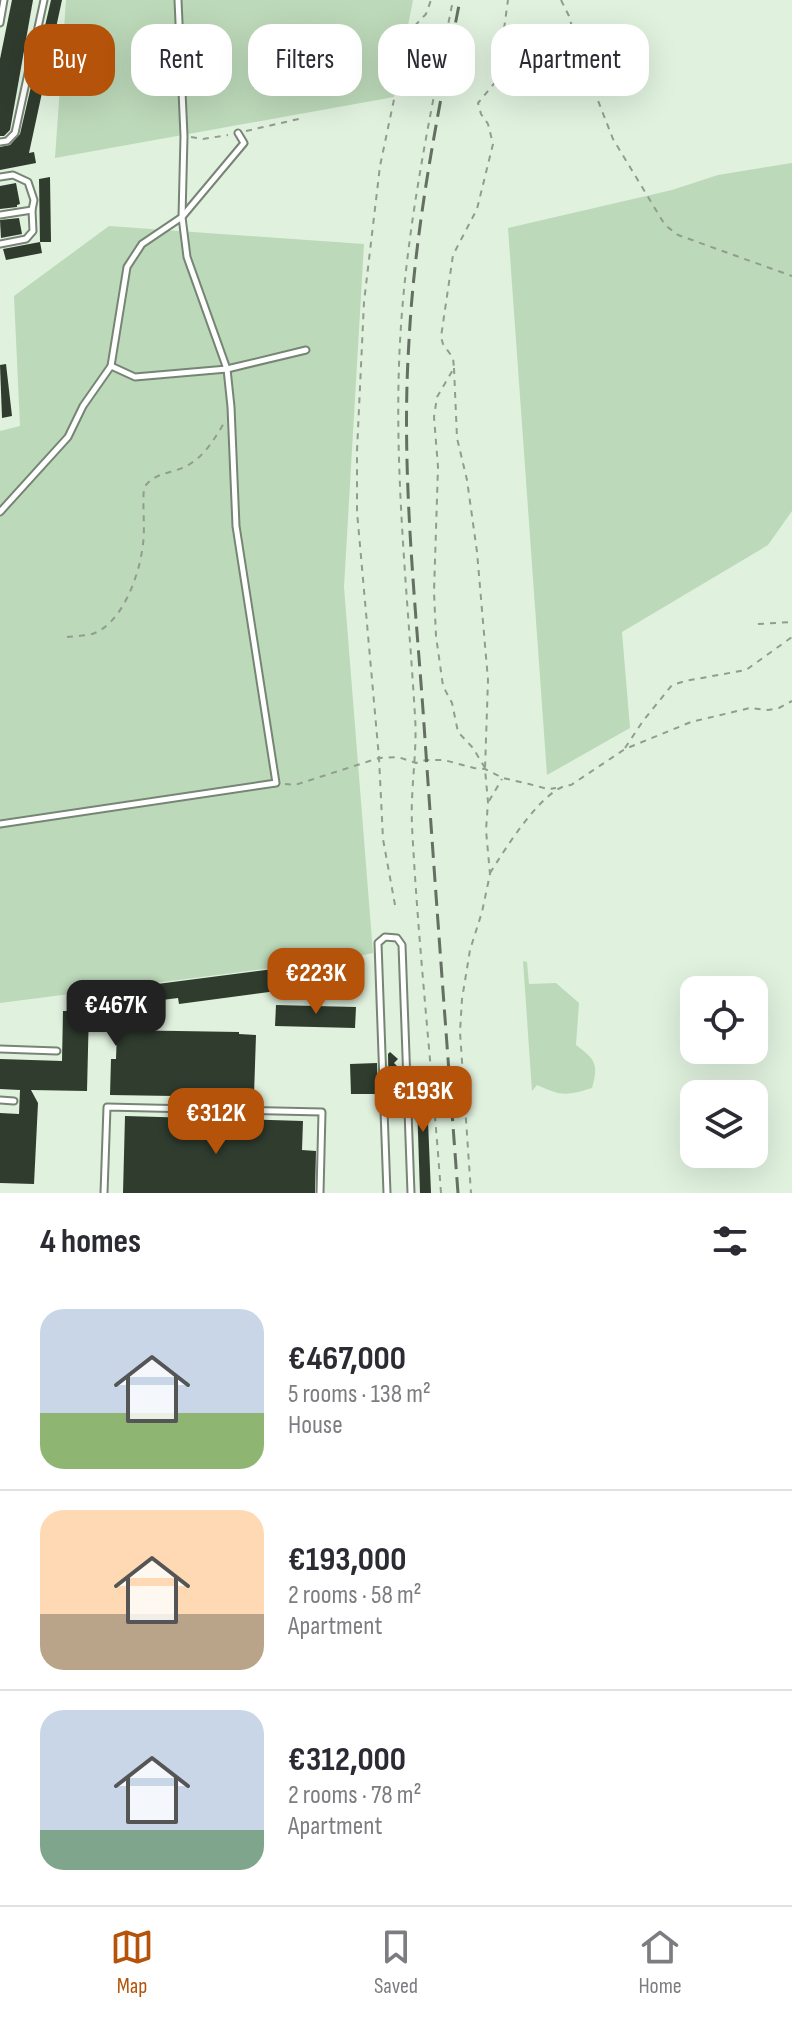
<!DOCTYPE html>
<meta charset="utf-8">
<style>
:root{--surface:#fff;--page:#f2f2f3;--text:#2b2b33;--muted:#7c7c81;--line:#e1e1e2;--accent:#b45309}
body{margin:0;font-family:"Sofia Sans Condensed",sans-serif;background:var(--page);color:var(--text);height:100vh;display:flex;flex-direction:column;font-size:30px;white-space:nowrap}
*{box-sizing:border-box;margin:0}
p{font-size:26px;color:var(--muted)}
.icon{flex:none;width:44px;height:44px;fill:none;stroke:currentColor;stroke-width:2;stroke-linecap:round;stroke-linejoin:round}
.map{position:relative;height:1193px;overflow:hidden}
.details{display:flex;flex-direction:column;background:var(--surface);flex:1}
.details>*{flex:none}
.banner{position:absolute;left:24px;top:24px;width:744px;height:72px;display:flex;gap:16px}
.controls{position:absolute;left:680px;top:976px;display:grid;gap:16px}
.controls a{display:grid;place-items:center;width:88px;height:88px;border-radius:16px;background:var(--surface);box-shadow:0 8px 32px #0002;font-size:40px}
.price{position:absolute;translate:-50% -68px;padding:0 18px;border-radius:16px;background:var(--accent);color:#fff;font-size:26px;line-height:52px;filter:drop-shadow(0 2px 4px #0008)}
.price::after{content:'';position:absolute;left:50%;top:48px;width:24px;height:18px;margin-left:-12px;background:inherit;clip-path:polygon(0 0,100% 0,50% 100%)}
.price.selected{background:#222;color:#fff}
ul{padding:0;list-style:none}
li{display:flex;align-items:center;gap:24px;height:200px;padding:0 40px}
li+li{border-top:2px solid var(--line)}
li span{display:grid;place-items:center;flex:none;width:224px;height:160px;border-radius:24px;color:#555}
li>.icon{margin-inline-start:auto}
span .icon{width:96px;height:96px;fill:#fffc;stroke-width:1}
li b{font-size:34px}
h2{display:flex;justify-content:space-between;align-items:center;height:96px;padding:0 40px;font-size:34px}
.pill{padding:0 28px;border-radius:24px;background:var(--surface);box-shadow:0 8px 32px #0002;font-size:28px;line-height:72px}
.pill.selected{background:var(--accent);color:#fff}
.tabs{display:flex;justify-content:space-around;align-items:center;height:112px;border-top:2px solid var(--line);background:var(--surface);font-size:22px;color:var(--muted)}
.tabs a{display:grid;justify-items:center;gap:4px}
.tabs .selected{color:var(--accent)}
.map>svg:first-child{display:block}
.green{fill:#bcd9b9}
.building{fill:#2f3c2e}
.lines{fill:none;stroke-linecap:round;stroke-linejoin:round}
.lane-casing{stroke:#768574;stroke-width:9}
.path{stroke:#919d8f;stroke-width:2;stroke-dasharray:6 6;stroke-linecap:butt}
.lane{stroke:#fff;stroke-width:5}
.rail{stroke:#656f63;stroke-width:3;stroke-dasharray:16 8;stroke-linecap:butt}
</style>
<div class="map">
<svg width="792" height="1193" viewBox="0 0 792 1193">
<rect width="100%" height="100%" fill="#e0f1de"/>
<g class="green">
<polygon points="66,0 413,0 394,97 55,158"/>
<polygon points="792,163 792,511 768,545 622,632 630,728 547,775 508,228 672,190 718,175"/>
<polygon points="109,226 364,244 344,587 373,953 349,958 0,1003 0,431 20,426 14,296"/>
<path d="M523,961L527,962L529,984L556,983L579,1003L576,1045C595,1059 599,1064 592,1088C566,1096 561,1096 537,1085L532,1091Z"/>
</g>
<g class="building">
<polygon points="12,0 33,0 10,130 4,136 0,136 0,59"/>
<polygon points="51,0 62,0 29,153 34,152 36,163 0,170 0,147 10,145 20,134"/>
<polygon points="50,177 51,242 40,242 39,179"/>
<polygon points="16,183 20,204 17,205 17,207 0,209 0,186"/>
<polygon points="19,218 22,234 1,238 0,220"/>
<polygon points="40,242 42,253 6,260 3,249"/>
<polygon points="6,364 12,416 2,418 0,365"/>
<polygon points="335,961 337,983 179,1004 178,998 89,1009 87,1091 31,1090 38,1103 34,1184 0,1183 0,1113 19,1114 20,1090 0,1089 0,1059 62,1061 63,1011 73,1011 72,995"/>
<polygon points="276,1005 356,1007 355,1028 275,1026"/>
<polygon points="117,1030 239,1032 239,1034 256,1035 254,1095 238,1094 238,1097 110,1095 111,1059 116,1059"/>
<polygon points="390,1052 398,1059 394,1063 398,1067 395,1071 399,1075 395,1078 399,1082 395,1086 399,1090 396,1094 399,1097 391,1106 389,1103 388,1054"/>
<polygon points="377,1063 378,1094 351,1094 350,1064"/>
<polygon points="416,1073 426,1073 431,1193 420,1193"/>
<polygon points="125,1116 303,1121 302,1150 316,1151 315,1193 123,1193"/>
</g>
<g class="lines">
<g class="lane-casing">
<g id="lane">
<polyline points="0,23 4,0"/>
<polyline points="0,142 7,141 15,133 44,0"/>
<polyline points="0,177 13,175 28,182 34,200 32,210 33,231 26,239 0,244"/>
<polyline points="0,215 32,210"/>
<polyline points="111,366 135,377 227,369 306,350"/>
<polyline points="0,512 68,437 83,406 111,366 127,267 142,244 182,217 244,143 238,133"/>
<polyline points="0,824 276,783 236,526 231,407 227,369 187,257 182,217 184,136 178,0"/>
<polyline points="0,1049 57,1051"/>
<polyline points="0,1100 14,1101"/>
<polyline points="104,1193 107,1107 322,1112 320,1193"/>
<polyline points="387,1193 378,943 385,937 397,938 402,945 411,1193"/>
</g>
</g>
<g class="path">
<polyline points="561,0 569,16 579,52 613,139 665,225 678,235 792,276"/>
<polyline points="246,131 303,118"/>
<polyline points="191,137 203,139 228,135"/>
<polyline points="454,368 457,438 467,480 477,552 488,680 485,769 488,802 486,830 490,874 482,912 470,950 462,999 460,1032 471,1193"/>
<polyline points="758,624 792,622"/>
<path d="M67,637C75,636 84,636 92,634C121,625 138,578 142,551C146,530 142,508 144,488C154,471 175,474 190,464C206,454 215,438 224,423"/>
<polyline points="625,748 643,721 672,685 685,681 746,670 792,637"/>
<polyline points="485,768 473,748 458,732 452,703 443,686 436,636 434,592 438,467 434,417 437,397 454,368 453,358 443,344 441,337 453,255 477,209 493,144 488,124 481,114 478,103 497,80 508,0"/>
<polyline points="285,784 295,785 379,758 398,757 416,763 426,760 444,760 474,768 485,769 503,778 529,784 548,789 556,788"/>
<polyline points="489,801 502,779"/>
<path d="M490,873C504,851 544,785 571,785L625,749L691,722L750,708L768,710L779,708L792,701"/>
<polyline points="395,905 383,839 379,758 357,512 357,451 364,302 380,166 408,33 426,14 431,0"/>
<path d="M441,1193C433,1082 421,972 414,861C413,841 411,820 412,800C413,772 417,744 415,716C408,599 395,482 399,365C403,241 429,121 453,0"/>
</g>
<use href="#lane" class="lane"/>
<path class="rail" d="M458,1193C446,1032 434,871 423,710C414,587 401,464 409,341C415,225 438,113 460,0"/>
</g>
</svg>
<div class="controls">
<a><svg class="icon" aria-label="locate" viewBox="0 0 24 24"><circle cx="12" cy="12" r="6"/><path d="M12 2v4M12 18v4M2 12h4M18 12h4"/></svg></a>
<a><svg class="icon" aria-label="layers" viewBox="0 0 24 24"><path d="M12 4l9 5-9 5-9-5zM3 14l9 5 9-5"/></svg></a>
</div>
<b class="price" style="left:316px;top:1016px">€223K</b>
<b class="price selected" style="left:116px;top:1048px">€467K</b>
<b class="price" style="left:423px;top:1134px">€193K</b>
<b class="price" style="left:216px;top:1156px">€312K</b>
<div class="banner">
<a class="pill selected">Buy</a>
<a class="pill">Rent</a>
<a class="pill">Filters</a>
<a class="pill">New</a>
<a class="pill">Apartment</a>
</div>
</div>
<section class="details">
<h2>4 homes<svg class="icon" aria-label="filters" viewBox="0 0 24 24"><path d="M4 7h16M4 17h16"/><circle cx="9" cy="7" r="2"/><circle cx="15" cy="17" r="2"/></svg></h2>
<ul>
<li><span style="background:linear-gradient(#c9d6e8 65%,#8fb573 0)"><svg class="icon" aria-label="home" viewBox="0 0 24 24"><path d="M3 11l9-7 9 7M6 9v11h12V9"/></svg></span><div><b>€467,000</b><p>5 rooms · 138 m²</p><p>House</p></div></li>
<li><span style="background:linear-gradient(#ffd9b3 65%,#b9a48a 0)"><svg class="icon" aria-label="home" viewBox="0 0 24 24"><path d="M3 11l9-7 9 7M6 9v11h12V9"/></svg></span><div><b>€193,000</b><p>2 rooms · 58 m²</p><p>Apartment</p></div></li>
<li><span style="background:linear-gradient(#c9d6e8 75%,#7fa58c 0)"><svg class="icon" aria-label="home" viewBox="0 0 24 24"><path d="M3 11l9-7 9 7M6 9v11h12V9"/></svg></span><div><b>€312,000</b><p>2 rooms · 78 m²</p><p>Apartment</p></div></li>
</ul>
</section>
<nav class="tabs">
<a class="selected"><svg class="icon" aria-label="map" viewBox="0 0 24 24"><path d="M3 6l6-2 6 2 6-2v14l-6 2-6-2-6 2zM9 4v14M15 6v14"/></svg>Map</a>
<a><svg class="icon" aria-label="saved" viewBox="0 0 24 24"><path d="M7 4h10v16l-5-4-5 4z"/></svg>Saved</a>
<a><svg class="icon" aria-label="home" viewBox="0 0 24 24"><path d="M3 11l9-7 9 7M6 9v11h12V9"/></svg>Home</a>
</nav>
